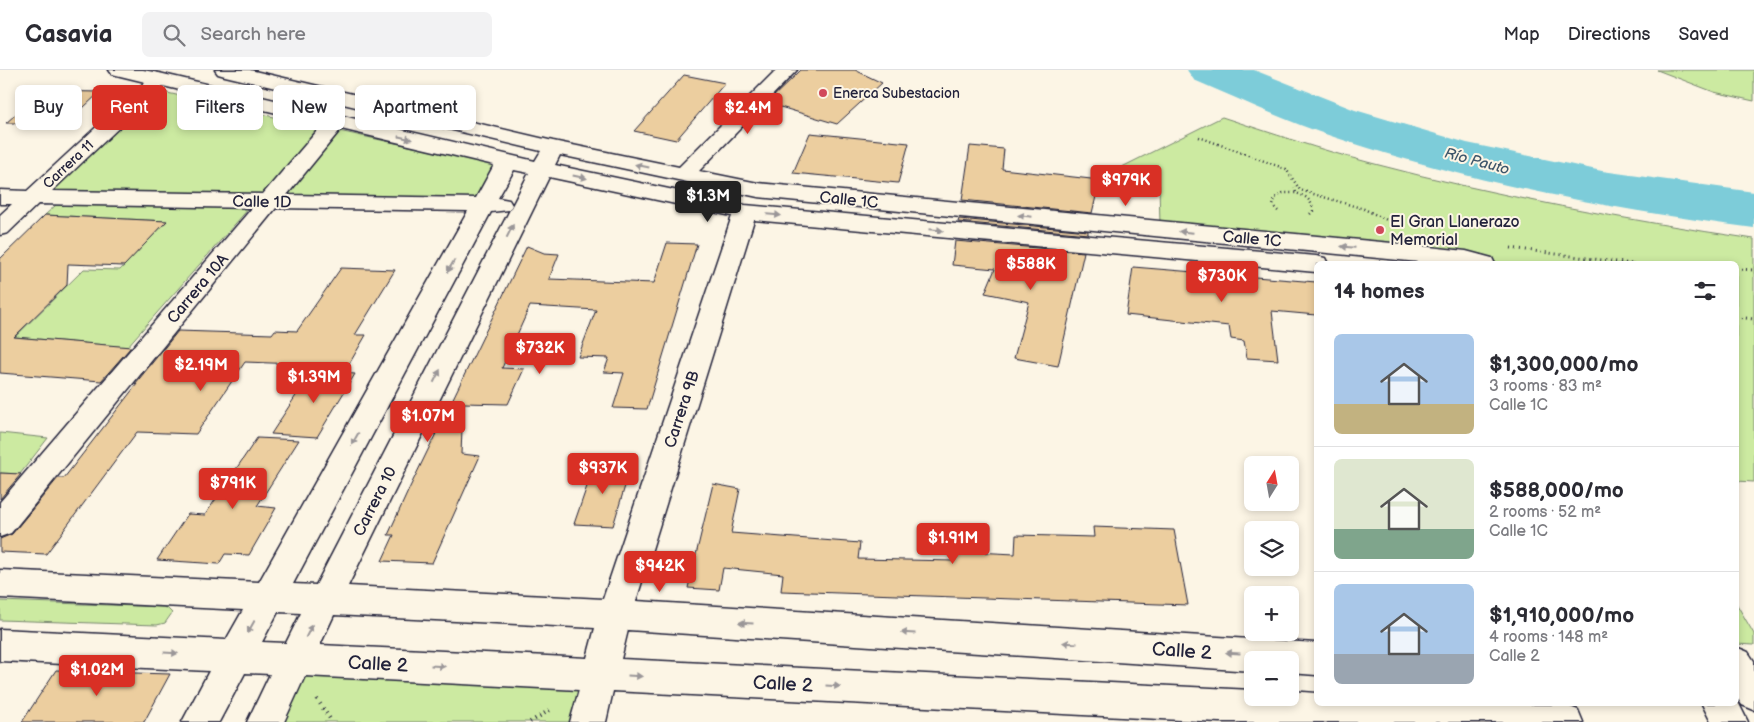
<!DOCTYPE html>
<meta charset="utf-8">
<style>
:root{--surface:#fff;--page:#f2f2f3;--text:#2b2b33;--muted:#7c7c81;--line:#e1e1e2;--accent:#d93025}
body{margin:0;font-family:"Balsamiq Sans",sans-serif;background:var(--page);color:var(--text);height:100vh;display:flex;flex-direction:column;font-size:19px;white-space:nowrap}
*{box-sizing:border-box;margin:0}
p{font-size:16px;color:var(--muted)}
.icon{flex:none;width:28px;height:28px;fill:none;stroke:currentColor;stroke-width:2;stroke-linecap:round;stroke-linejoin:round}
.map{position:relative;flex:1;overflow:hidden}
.sheet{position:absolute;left:1314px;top:191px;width:425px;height:445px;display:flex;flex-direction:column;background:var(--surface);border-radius:8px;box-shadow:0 2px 8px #0003}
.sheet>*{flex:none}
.top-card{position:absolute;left:15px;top:15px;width:475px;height:45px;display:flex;gap:10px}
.needle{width:32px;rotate:11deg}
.buttons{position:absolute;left:1244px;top:386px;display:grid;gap:10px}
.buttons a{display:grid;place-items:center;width:55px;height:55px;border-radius:8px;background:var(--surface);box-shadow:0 2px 8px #0003;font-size:25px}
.price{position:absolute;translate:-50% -42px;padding:0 11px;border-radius:5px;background:var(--accent);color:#fff;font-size:16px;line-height:32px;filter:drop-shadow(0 1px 2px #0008)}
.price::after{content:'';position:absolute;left:50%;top:30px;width:15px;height:11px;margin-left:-8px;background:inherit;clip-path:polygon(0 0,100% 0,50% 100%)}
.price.on{background:#222;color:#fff}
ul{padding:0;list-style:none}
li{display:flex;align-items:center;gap:15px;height:125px;padding:0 20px}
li+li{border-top:1px solid var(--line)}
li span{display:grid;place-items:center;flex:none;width:140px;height:100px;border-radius:8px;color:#555}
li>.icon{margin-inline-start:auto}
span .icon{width:60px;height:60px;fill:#fffc;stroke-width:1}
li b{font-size:21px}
h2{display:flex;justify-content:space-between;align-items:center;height:60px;padding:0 20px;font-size:21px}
.tag{padding:0 18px;border-radius:8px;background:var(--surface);box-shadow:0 2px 8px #0003;font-size:18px;line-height:45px}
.tag.on{background:var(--accent);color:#fff}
header{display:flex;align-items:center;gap:30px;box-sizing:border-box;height:70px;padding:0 25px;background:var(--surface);border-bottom:1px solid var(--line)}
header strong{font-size:24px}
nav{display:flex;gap:28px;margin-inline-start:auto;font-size:18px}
.search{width:350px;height:45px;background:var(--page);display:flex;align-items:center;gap:12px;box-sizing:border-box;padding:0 18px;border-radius:8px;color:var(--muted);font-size:19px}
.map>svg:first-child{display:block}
.green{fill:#cceaa1;stroke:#77866e}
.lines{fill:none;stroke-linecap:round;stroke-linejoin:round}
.river{fill:#7dccd9;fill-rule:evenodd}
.building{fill:#ecce9f;stroke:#22223b}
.minor-casing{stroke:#22223b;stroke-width:3}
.path-far2{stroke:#22223b;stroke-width:2.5;stroke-dasharray:1 3;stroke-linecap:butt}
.path-far1{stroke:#22223b;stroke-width:3;stroke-dasharray:1 4;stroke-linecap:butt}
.path{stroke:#22223b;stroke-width:4;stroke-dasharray:1 4.5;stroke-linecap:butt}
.minor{fill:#fcf5e5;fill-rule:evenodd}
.oneway{fill:#9a9698}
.poi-dot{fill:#d1495b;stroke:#fcf5e5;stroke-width:2}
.labels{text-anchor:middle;stroke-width:4;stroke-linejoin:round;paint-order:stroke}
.far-poi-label{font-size:14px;fill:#22223b;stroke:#fcf5e5;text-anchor:start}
.far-street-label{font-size:14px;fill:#22223b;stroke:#fcf5e5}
.far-water-label{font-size:15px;font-style:italic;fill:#3d556a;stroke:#fcf5e5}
.street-label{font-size:16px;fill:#22223b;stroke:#fcf5e5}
.poi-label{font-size:16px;fill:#22223b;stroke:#fcf5e5;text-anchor:start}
.near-street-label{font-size:19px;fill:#22223b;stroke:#fcf5e5}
</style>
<header>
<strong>Casavia</strong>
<div class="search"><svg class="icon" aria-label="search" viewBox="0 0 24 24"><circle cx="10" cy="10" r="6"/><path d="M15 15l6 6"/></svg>Search here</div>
<nav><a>Map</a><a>Directions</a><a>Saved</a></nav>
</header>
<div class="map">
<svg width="1754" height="652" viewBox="0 0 1754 652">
<rect width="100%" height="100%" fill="#fcf5e5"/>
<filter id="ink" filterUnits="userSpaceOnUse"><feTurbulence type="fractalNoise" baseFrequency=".02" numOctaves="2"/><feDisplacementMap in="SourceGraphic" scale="10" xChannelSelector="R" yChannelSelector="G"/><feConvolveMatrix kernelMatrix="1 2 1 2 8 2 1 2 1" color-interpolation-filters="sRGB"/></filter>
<g filter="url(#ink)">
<g class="green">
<polygon points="1657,0 1754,0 1754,31 1714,22"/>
<polygon points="154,20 323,58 269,125 47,121"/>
<path d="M1222,47C1271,63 1321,80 1371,93C1496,126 1626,150 1754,169V412L1736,411V194H1494L1160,155L1159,115L1100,108Z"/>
<polygon points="334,60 498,95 480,128 281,126"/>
<polygon points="56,135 250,137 127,277 15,267 84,199 120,200 167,151 45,145"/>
<polygon points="0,363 48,368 20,404 0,403"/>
<polygon points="0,531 163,537 167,538 172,543 165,553 157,555 0,550"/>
<polygon points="1736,533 1754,564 1754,575 1736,574"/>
<polygon points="299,601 587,616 578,652 274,652"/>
</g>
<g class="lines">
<path class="river" d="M1187,0H1254L1355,40L1467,73L1602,101L1754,122V158C1613,140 1473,113 1337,68C1288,52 1241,30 1194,10Z"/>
</g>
<g class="building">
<polygon points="801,0 855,0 882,13 837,54 767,33"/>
<polygon points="684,5 725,13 676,70 634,61"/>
<polygon points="42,21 100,22 67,53 6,53"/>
<polygon points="810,63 909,73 898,113 793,103"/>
<polygon points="970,76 1004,79 1002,99 1100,110 1092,143 962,130"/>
<polygon points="45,145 167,151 124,196 68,194 67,215 14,267 131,277 101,311 0,303 0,189"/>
<polygon points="959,149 1088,161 1088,164 958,152"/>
<polygon points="955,171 1084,182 1058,296 1014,288 1029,232 985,223 995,199 952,195"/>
<polygon points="667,173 697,174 647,339 613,338 624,303 604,302 609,288 578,287 596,240 530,236 502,298 524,299 508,334 463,333 461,384 480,386 432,493 382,491 394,465 388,465 410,417 527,176 544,183 559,184 549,209 654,213"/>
<polygon points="1133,197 1316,212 1316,245 1272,241 1278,290 1247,288 1244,271 1231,269 1229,256 1126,245"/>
<polygon points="341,198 395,200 355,265 366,265 348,296 245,292 196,364 137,362 46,484 0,482 0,469 12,464 58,408 64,408 137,314 135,314 178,261 272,264 275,260 297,261"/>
<polygon points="312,301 355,304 317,367 271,364"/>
<polygon points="257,368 299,370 257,436 276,438 249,485 225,484 219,494 157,490 188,444 205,445"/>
<polygon points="595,393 631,396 613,456 574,454"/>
<polygon points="0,403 21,404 0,429"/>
<polygon points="713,414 740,419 731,463 860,473 858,489 954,491 955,481 1015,484 1016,465 1094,467 1093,457 1174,460 1188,535 781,521 783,504 723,498 719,520 688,518"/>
<polygon points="56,600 135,603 170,604 144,652 22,652"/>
</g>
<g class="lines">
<g class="minor-casing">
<g id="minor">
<path d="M109,0H143L159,3L535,91L541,81L225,6L218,4L215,0H250L553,71L679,97L776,0H797L699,101L758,113L1392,173L1466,181L1492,188L1495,194H1439L758,127L560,85L555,95L745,135L1316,186L1325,188L1328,194H1316V202L754,150L636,531L1316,573V605L1290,603V590H1252V601L628,560L621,589L1252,620V628H1290V621L1316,623V634L1565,635L1578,640L1583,652H1219L613,621L606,652H570L579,620L305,606L284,652H247L270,604L245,603L219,652H182L209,601L0,591V559L226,570L243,540L0,528V500L259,512L468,141L276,138L11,463L0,467V432L252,138L38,134L8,163L0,165V145L12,134H0V120L27,121L145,12L112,4ZM163,16L323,54L263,124L52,121ZM341,59L494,95L476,128L287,125ZM514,100L529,103L316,515L293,514L491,142L509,140L512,135L509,130L498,128ZM549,107L732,146L603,529L348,516ZM278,542L301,543L286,573L262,572ZM334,545L595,558L587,588L320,575Z"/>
<polygon points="1736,577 1748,582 1754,591 1754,640 1742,635 1736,626"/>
<polygon points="1736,628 1748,652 1711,652 1702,634 1736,634"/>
</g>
</g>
<g class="path-far2">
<polyline points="1199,67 1286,99 1300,120 1364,139 1389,151"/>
<path d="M1295,117L1296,123C1306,126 1312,130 1313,141L1310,144"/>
<polyline points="1278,141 1273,136 1275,128 1283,123 1296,123"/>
</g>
<g class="path-far1">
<polyline points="1511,178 1632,194"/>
<polyline points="1736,199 1754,200"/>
<polyline points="1736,247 1754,249"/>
</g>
<g class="path">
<polyline points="317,629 332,652"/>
<polyline points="530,652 550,640"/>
</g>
<use href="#minor" class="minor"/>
</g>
<defs><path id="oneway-solid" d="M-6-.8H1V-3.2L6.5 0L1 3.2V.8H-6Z" transform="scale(1.25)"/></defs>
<g class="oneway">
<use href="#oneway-solid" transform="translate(405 68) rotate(13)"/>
<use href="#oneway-solid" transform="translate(642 96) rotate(-168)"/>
<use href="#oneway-solid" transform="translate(580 107) rotate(12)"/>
<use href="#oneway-solid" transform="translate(774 145) rotate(5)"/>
<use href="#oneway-solid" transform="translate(1025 146) rotate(-174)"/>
<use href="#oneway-solid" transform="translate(936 160) rotate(5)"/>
<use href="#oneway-solid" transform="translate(510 161) rotate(-63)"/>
<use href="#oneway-solid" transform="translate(1186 162) rotate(-175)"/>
<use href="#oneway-solid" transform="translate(1348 177) rotate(-175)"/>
<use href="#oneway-solid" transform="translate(451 196) rotate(119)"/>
<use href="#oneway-solid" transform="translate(437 306) rotate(-63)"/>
<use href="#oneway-solid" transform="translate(355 369) rotate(119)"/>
<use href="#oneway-solid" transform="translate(746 553) rotate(-176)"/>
<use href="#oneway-solid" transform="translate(251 557) rotate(119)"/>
<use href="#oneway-solid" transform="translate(309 561) rotate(-63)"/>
<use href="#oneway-solid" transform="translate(908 563) rotate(-176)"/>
<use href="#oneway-solid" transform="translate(1070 573) rotate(-176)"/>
<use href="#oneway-solid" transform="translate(171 583) rotate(3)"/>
<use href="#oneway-solid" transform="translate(1233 583) rotate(-176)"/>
<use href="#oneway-solid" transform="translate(438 596) rotate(3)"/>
<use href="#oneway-solid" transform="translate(635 606) rotate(3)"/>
<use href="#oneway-solid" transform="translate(833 616) rotate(3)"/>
</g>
</g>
<g class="poi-dot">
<circle cx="823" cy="23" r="5"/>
<circle cx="1380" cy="160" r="5"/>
</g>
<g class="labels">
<g class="far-poi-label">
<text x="833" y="28">Enerca Subestacion</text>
</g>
<g class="far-street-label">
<text transform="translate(68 94) rotate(-43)" y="5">Carrera 11</text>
</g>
<g class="far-water-label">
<text transform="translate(1477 91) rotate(15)" y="5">Río Pauto</text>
</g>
<g class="street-label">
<text transform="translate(849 129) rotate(6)" y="6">Calle 1C</text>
<text transform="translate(262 131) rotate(1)" y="6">Calle 1D</text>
<text transform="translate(1252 168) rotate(5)" y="6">Calle 1C</text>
<text transform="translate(197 218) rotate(-50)" y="6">Carrera 10A</text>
<text transform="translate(681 339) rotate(-72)" y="6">Carrera 9B</text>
<text transform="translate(374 431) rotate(-63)" y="6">Carrera 10</text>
</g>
<g class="poi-label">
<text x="1390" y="157">El Gran Llanerazo<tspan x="1390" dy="18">Memorial</tspan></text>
</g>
<g class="near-street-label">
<text transform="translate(1182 580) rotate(4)" y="7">Calle 2</text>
<text transform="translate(378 593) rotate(3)" y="7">Calle 2</text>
<text transform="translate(783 613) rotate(3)" y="7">Calle 2</text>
</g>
</g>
</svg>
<div class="buttons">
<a><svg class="needle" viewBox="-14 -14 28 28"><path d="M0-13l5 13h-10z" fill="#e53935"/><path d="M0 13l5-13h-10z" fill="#7c7c81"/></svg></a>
<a><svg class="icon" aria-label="layers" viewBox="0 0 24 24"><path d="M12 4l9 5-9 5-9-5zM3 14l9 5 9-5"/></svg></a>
<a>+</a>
<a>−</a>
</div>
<b class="price" style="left:748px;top:65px">$2.4M</b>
<b class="price" style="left:1126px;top:137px">$979K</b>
<b class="price on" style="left:708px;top:153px">$1.3M</b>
<b class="price" style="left:1031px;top:221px">$588K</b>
<b class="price" style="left:1222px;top:233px">$730K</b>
<b class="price" style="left:540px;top:305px">$732K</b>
<b class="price" style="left:201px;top:322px">$2.19M</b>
<b class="price" style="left:314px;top:334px">$1.39M</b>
<b class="price" style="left:428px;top:373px">$1.07M</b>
<b class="price" style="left:603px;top:425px">$937K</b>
<b class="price" style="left:233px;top:440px">$791K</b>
<b class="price" style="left:953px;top:495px">$1.91M</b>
<b class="price" style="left:660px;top:523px">$942K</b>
<b class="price" style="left:97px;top:627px">$1.02M</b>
<div class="top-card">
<a class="tag">Buy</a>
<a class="tag on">Rent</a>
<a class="tag">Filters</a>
<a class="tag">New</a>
<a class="tag">Apartment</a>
</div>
<section class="sheet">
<h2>14 homes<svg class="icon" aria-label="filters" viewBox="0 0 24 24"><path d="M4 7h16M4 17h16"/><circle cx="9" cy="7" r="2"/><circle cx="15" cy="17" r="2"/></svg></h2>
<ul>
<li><span style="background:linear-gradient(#a9c7e8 70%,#c2b280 0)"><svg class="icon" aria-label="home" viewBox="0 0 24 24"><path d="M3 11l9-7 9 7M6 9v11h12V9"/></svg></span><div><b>$1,300,000/mo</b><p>3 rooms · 83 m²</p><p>Calle 1C</p></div></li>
<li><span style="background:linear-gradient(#dfe7d0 70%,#7fa58c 0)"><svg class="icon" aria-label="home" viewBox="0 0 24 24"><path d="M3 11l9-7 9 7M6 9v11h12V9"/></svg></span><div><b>$588,000/mo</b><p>2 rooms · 52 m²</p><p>Calle 1C</p></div></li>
<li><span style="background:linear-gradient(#a9c7e8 70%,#9aa5b1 0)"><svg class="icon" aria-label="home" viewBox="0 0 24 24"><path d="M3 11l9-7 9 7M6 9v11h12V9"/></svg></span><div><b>$1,910,000/mo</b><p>4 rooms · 148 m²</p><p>Calle 2</p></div></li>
</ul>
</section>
</div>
